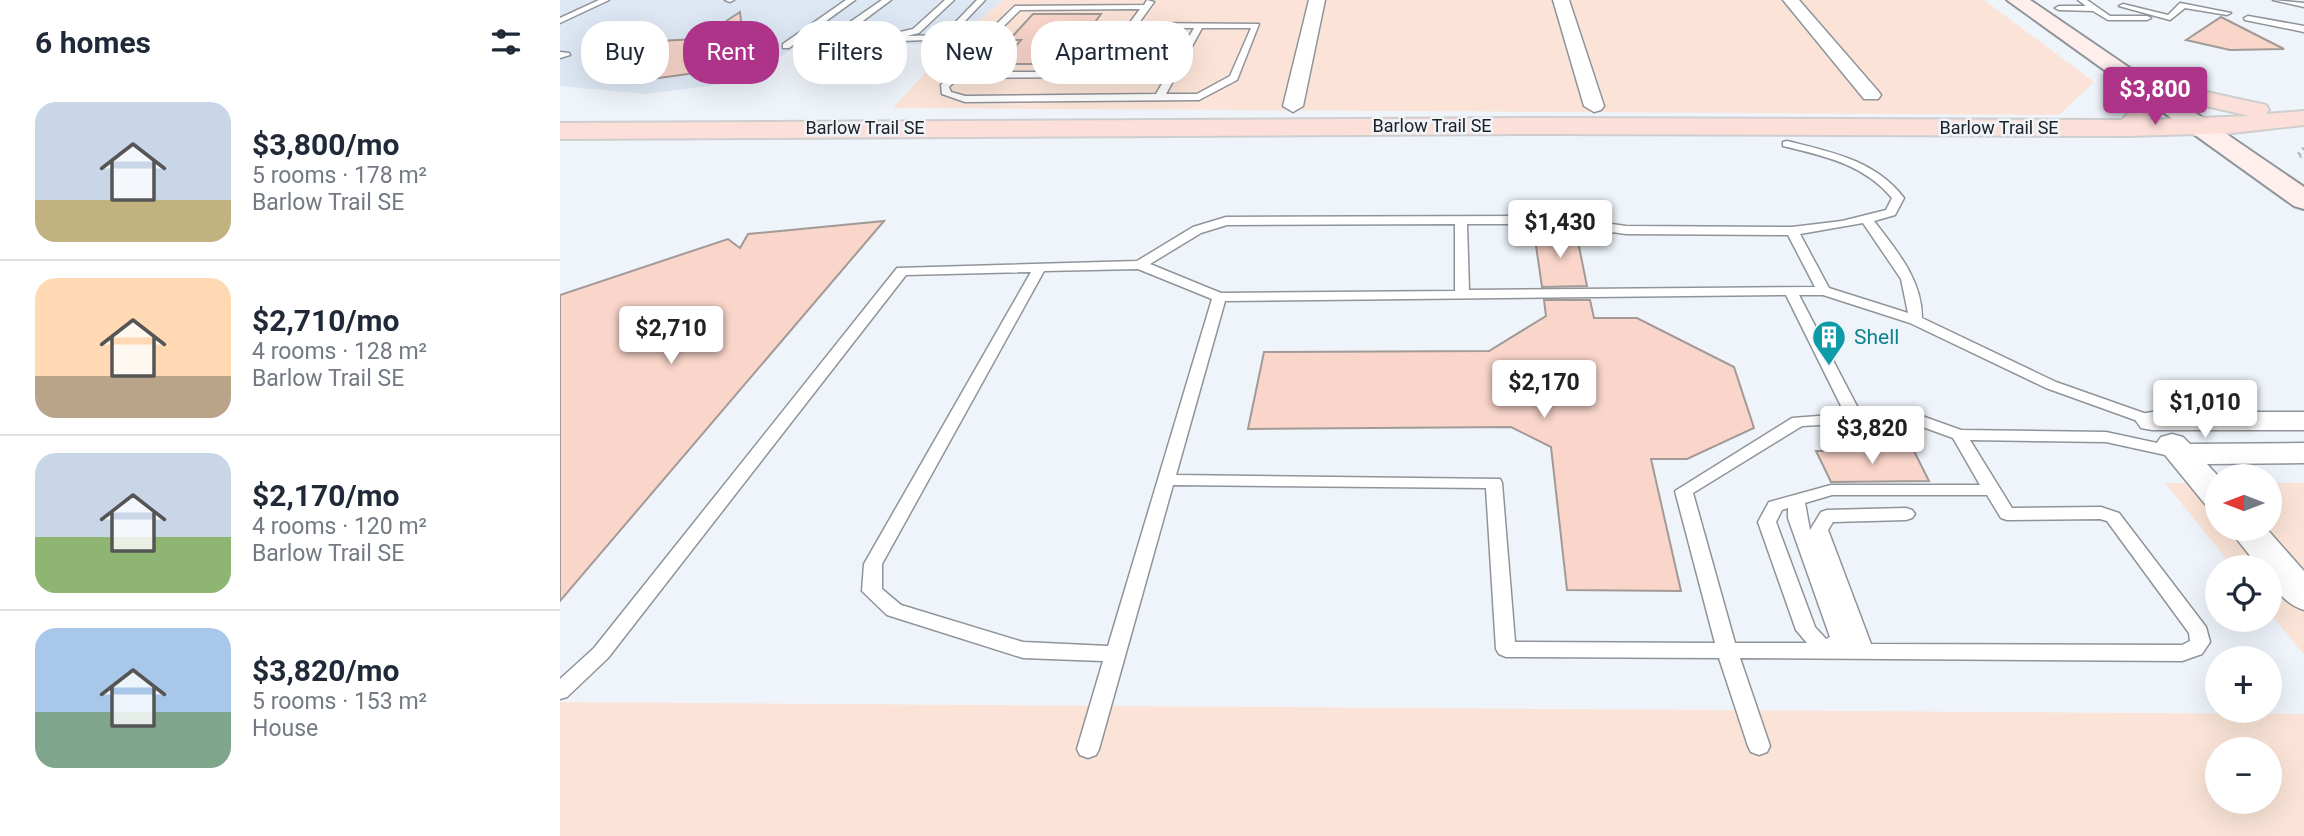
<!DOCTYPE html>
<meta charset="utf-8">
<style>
:root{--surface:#fff;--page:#f6f6f7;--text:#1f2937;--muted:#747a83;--line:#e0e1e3;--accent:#ad3489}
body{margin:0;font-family:Roboto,sans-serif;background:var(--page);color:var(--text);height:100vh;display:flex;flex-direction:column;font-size:26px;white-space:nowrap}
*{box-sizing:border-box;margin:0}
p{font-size:23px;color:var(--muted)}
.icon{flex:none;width:38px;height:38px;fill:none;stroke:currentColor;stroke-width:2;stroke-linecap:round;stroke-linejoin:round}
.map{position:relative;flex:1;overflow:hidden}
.details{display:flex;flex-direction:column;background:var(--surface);width:560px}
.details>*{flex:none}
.hud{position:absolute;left:21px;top:21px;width:665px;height:63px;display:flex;gap:14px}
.needle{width:46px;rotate:270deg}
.tools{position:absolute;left:1645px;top:464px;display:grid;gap:14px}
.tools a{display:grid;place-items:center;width:77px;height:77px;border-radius:50%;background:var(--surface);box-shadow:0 7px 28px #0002;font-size:35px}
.price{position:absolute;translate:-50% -60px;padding:0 16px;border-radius:7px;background:#fff;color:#222;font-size:23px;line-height:46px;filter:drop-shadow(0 2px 4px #0008)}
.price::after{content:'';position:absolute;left:50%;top:42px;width:21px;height:16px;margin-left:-10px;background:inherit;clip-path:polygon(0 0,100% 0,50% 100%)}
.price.on{background:var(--accent);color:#fff}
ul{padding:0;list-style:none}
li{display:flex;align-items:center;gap:21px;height:175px;padding:0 35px}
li+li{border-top:2px solid var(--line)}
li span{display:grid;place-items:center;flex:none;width:196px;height:140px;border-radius:21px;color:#555}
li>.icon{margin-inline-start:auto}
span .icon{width:84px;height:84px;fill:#fffc;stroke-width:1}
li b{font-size:30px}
h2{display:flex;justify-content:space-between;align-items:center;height:84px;padding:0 35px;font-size:30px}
.tag{padding:0 24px;border-radius:28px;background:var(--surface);box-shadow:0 7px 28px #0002;font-size:24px;line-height:63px}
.tag.on{background:var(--accent);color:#fff}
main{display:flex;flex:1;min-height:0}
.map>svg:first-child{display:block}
.built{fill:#dde8f4}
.industrial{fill:#fbe4d7;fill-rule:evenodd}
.building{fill:#f9d5ca;stroke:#a19a97;stroke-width:2}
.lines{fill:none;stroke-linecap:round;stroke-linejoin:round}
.lane-casing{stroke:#8f949a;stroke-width:3}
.street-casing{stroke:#8f949a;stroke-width:3}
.secondary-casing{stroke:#8f949a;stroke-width:4}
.primary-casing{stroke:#cececf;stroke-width:4}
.path{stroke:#afb3b8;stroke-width:3.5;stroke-dasharray:2 4.5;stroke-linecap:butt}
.lane{fill:#fff;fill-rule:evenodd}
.street{fill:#fff;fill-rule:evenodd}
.secondary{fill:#feefed;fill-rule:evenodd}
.primary{fill:#fddfda;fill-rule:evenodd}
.labels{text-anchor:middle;stroke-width:5;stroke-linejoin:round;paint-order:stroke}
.far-street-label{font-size:18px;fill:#202224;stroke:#eef4fa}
.culture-label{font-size:21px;fill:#0d838f;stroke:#eef4fa;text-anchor:start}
</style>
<main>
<section class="details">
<h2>6 homes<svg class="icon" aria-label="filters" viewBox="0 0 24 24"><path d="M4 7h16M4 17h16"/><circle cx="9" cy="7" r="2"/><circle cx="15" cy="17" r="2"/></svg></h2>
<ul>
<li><span style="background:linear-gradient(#c9d6e8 70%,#c2b280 0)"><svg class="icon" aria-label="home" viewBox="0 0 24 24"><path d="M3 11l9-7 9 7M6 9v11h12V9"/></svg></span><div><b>$3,800/mo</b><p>5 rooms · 178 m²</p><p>Barlow Trail SE</p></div></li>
<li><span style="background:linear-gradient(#ffd9b3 70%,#b9a48a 0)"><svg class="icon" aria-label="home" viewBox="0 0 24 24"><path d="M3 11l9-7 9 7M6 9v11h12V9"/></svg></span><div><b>$2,710/mo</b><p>4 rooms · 128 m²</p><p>Barlow Trail SE</p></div></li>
<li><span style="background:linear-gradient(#c9d6e8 60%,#8fb573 0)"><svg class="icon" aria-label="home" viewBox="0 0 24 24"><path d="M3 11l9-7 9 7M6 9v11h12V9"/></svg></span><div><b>$2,170/mo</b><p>4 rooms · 120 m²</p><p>Barlow Trail SE</p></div></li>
<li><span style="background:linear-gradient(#a9c7e8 60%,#7fa58c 0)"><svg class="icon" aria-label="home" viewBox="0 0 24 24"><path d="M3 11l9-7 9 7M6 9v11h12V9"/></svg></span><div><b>$3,820/mo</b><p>5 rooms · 153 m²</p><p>House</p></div></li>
</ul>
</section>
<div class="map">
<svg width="1744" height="836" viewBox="0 0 1744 836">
<rect width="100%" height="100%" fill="#eef4fa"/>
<polygon class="built" points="0,0 443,0 390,45 244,42 179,82 86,94 0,86"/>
<g class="industrial">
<polygon points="443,0 1424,0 1534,82 1499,115 333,108 390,46"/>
<polygon points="1605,483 1657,483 1657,528 1710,528 1710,483 1744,483 1744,655 1710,613 1710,567 1673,567"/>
<path d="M0,702L1744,714V836H0ZM1657,749H1710V802H1657Z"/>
</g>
<g class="building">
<polygon points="180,12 184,48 143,53 143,72 91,79 92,62 28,71 34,44 139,39"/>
<polygon points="473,14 541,14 504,64 440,64 461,40 449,40"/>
<polygon points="1661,17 1724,49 1670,50 1626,40"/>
<polygon points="324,221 0,601 0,295 168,239 180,248 188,234"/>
<polygon points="974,232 1016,232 1027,286 982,287"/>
<polygon points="984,300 1030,300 1034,318 1077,318 1174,367 1194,428 1127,459 1091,459 1121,591 1007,590 991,447 951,427 688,429 704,352 929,351 986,316"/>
<polygon points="1256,451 1354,451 1369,481 1271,482"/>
</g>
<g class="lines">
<g class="lane-casing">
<g id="lane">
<polygon points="39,0 49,0 0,23 0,18"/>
<polygon points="165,0 174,0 170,2"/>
<polygon points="286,0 295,0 229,48 223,48 223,44"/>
<polygon points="322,0 331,0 284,35 297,37 335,36 336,33 353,29 385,0 394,0 359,33 347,36 383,35 417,0 425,0 388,39 297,43 277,39 277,31"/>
<path d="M587,0L594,2L579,23L699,24L677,80L639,100L405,102L382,94L381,85L422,43L426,46L403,72H533L580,9L460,10L430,40H424V36L455,6L584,5ZM575,28H634L596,94L405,96L391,92L389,87L398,78L539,77ZM642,28H691L670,76L637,94H606Z"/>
<polygon points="1518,0 1527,0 1550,16 1587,16 1591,18 1587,20 1548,20 1533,11 1499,10 1495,8 1499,6 1526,6"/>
<polygon points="1713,0 1744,3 1744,7"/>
<polygon points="1620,3 1671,13 1667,15 1625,8 1610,20 1559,6 1563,4 1608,15"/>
<polygon points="1688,16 1744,26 1744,32 1685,20 1684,18"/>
<polygon points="0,52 9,53 10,55 0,58"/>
<path d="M1227,141C1271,152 1315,160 1344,198L1335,215L1314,221C1336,250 1362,279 1362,318L1496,382L1598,418L1600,421L1598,424H1586L1486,388L1350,323L1263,295H1239L1301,414L1362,416L1401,430L1546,432L1625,449L1627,453L1619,458L1546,442L1410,440L1452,508L1541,507L1559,513L1646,627L1650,642L1642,654L1622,661L1180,658L1210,746L1207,752L1199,755L1191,752L1188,746L1159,658L946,657L939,654L936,649L926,488L613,485L539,749L536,755L528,758L520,755L517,749L543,661L463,658L327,615L302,591L304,564L471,272L346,275L48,658L7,697L0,699V679L34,648L337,268L577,261L633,227L666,217L995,216L1066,226L1232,227L1282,221L1326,210L1332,198C1304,164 1264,156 1223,146V142ZM1303,223L1341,279L1348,313L1269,288L1240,234ZM895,224V291L661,293L590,264L641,233L667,225ZM907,224H995L1066,234L1228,235L1255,287L909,290ZM578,269L652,299L548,646L463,642L341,605L322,589V564L484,271ZM1226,295L1285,414L1232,418L1115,491L1155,643L955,642L942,483L940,479L616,475L665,301ZM1295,423L1360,426L1393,438L1420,485H1271L1209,502L1198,522L1236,630L1247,643H1175L1133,493L1242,426ZM1272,495H1427L1441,518L1447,520L1540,519L1547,521L1629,633L1630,641L1622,645L1311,644L1268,530L1273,522L1346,520L1352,518L1355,514L1352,510L1346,508L1267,510L1261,512L1250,530L1245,503ZM1228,508V518L1270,637L1266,639L1255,627L1216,522L1222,510Z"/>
</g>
</g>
<g class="street-casing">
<g id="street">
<polygon points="749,0 765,0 743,106 733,112 723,106"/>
<polygon points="993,0 1009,0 1044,106 1041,110 1034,112 1024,106"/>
<polygon points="1223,0 1239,0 1318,91 1321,95 1318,99 1304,99"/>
<polygon points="1592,412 1744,412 1744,430 1592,430 1581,428 1576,421 1581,414"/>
<polygon points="1612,434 1623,437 1630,444 1744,443 1744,463 1647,464 1658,476 1657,507 1645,504 1596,444 1601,437"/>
<path d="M1668,528H1706L1744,571V610C1725,604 1710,587 1710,567H1699Z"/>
</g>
</g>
<g class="secondary-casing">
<polygon id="secondary" points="1447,0 1470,0 1744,187 1744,209 1734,206"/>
</g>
<g class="primary-casing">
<path id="primary" d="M1581,82L1589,84C1597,95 1597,109 1590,120L1690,116L1620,100L1616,95L1620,90L1628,88L1706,105L1709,110L1706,114L1744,111V125L1672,133L1568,136L985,134L0,139V123L985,118L1562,120L1570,111L1569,89L1573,84Z"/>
</g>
<polyline class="path" points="1744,148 1737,156 1744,156"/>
<use href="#lane" class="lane"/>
<use href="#street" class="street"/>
<use href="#secondary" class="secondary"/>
<use href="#primary" class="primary"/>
</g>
<defs>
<g id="building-pin" transform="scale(1.75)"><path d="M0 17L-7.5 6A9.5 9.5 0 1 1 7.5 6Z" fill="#0f9aa8" stroke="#eef4fa"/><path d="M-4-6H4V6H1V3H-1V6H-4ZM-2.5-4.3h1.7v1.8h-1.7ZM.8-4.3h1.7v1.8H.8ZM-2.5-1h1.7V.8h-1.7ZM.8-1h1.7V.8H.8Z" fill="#fff"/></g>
</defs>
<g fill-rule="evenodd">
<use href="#building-pin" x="1269" y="337"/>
</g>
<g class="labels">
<g class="far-street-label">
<text x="872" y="132">Barlow Trail SE</text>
<text x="305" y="134">Barlow Trail SE</text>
<text x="1439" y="134">Barlow Trail SE</text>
</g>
<g class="culture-label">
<text x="1294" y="344">Shell</text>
</g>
</g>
</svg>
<div class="tools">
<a><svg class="needle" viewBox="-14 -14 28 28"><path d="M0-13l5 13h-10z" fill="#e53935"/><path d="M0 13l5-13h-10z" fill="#747a83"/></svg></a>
<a><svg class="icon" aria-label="locate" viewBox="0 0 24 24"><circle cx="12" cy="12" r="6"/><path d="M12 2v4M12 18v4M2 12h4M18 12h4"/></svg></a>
<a>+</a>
<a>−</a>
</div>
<b class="price on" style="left:1595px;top:127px">$3,800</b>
<b class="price" style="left:1000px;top:260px">$1,430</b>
<b class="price" style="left:111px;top:366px">$2,710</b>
<b class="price" style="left:984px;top:420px">$2,170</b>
<b class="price" style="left:1645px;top:440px">$1,010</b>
<b class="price" style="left:1312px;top:466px">$3,820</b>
<div class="hud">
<a class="tag">Buy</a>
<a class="tag on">Rent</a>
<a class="tag">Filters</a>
<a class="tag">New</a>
<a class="tag">Apartment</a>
</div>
</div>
</main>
